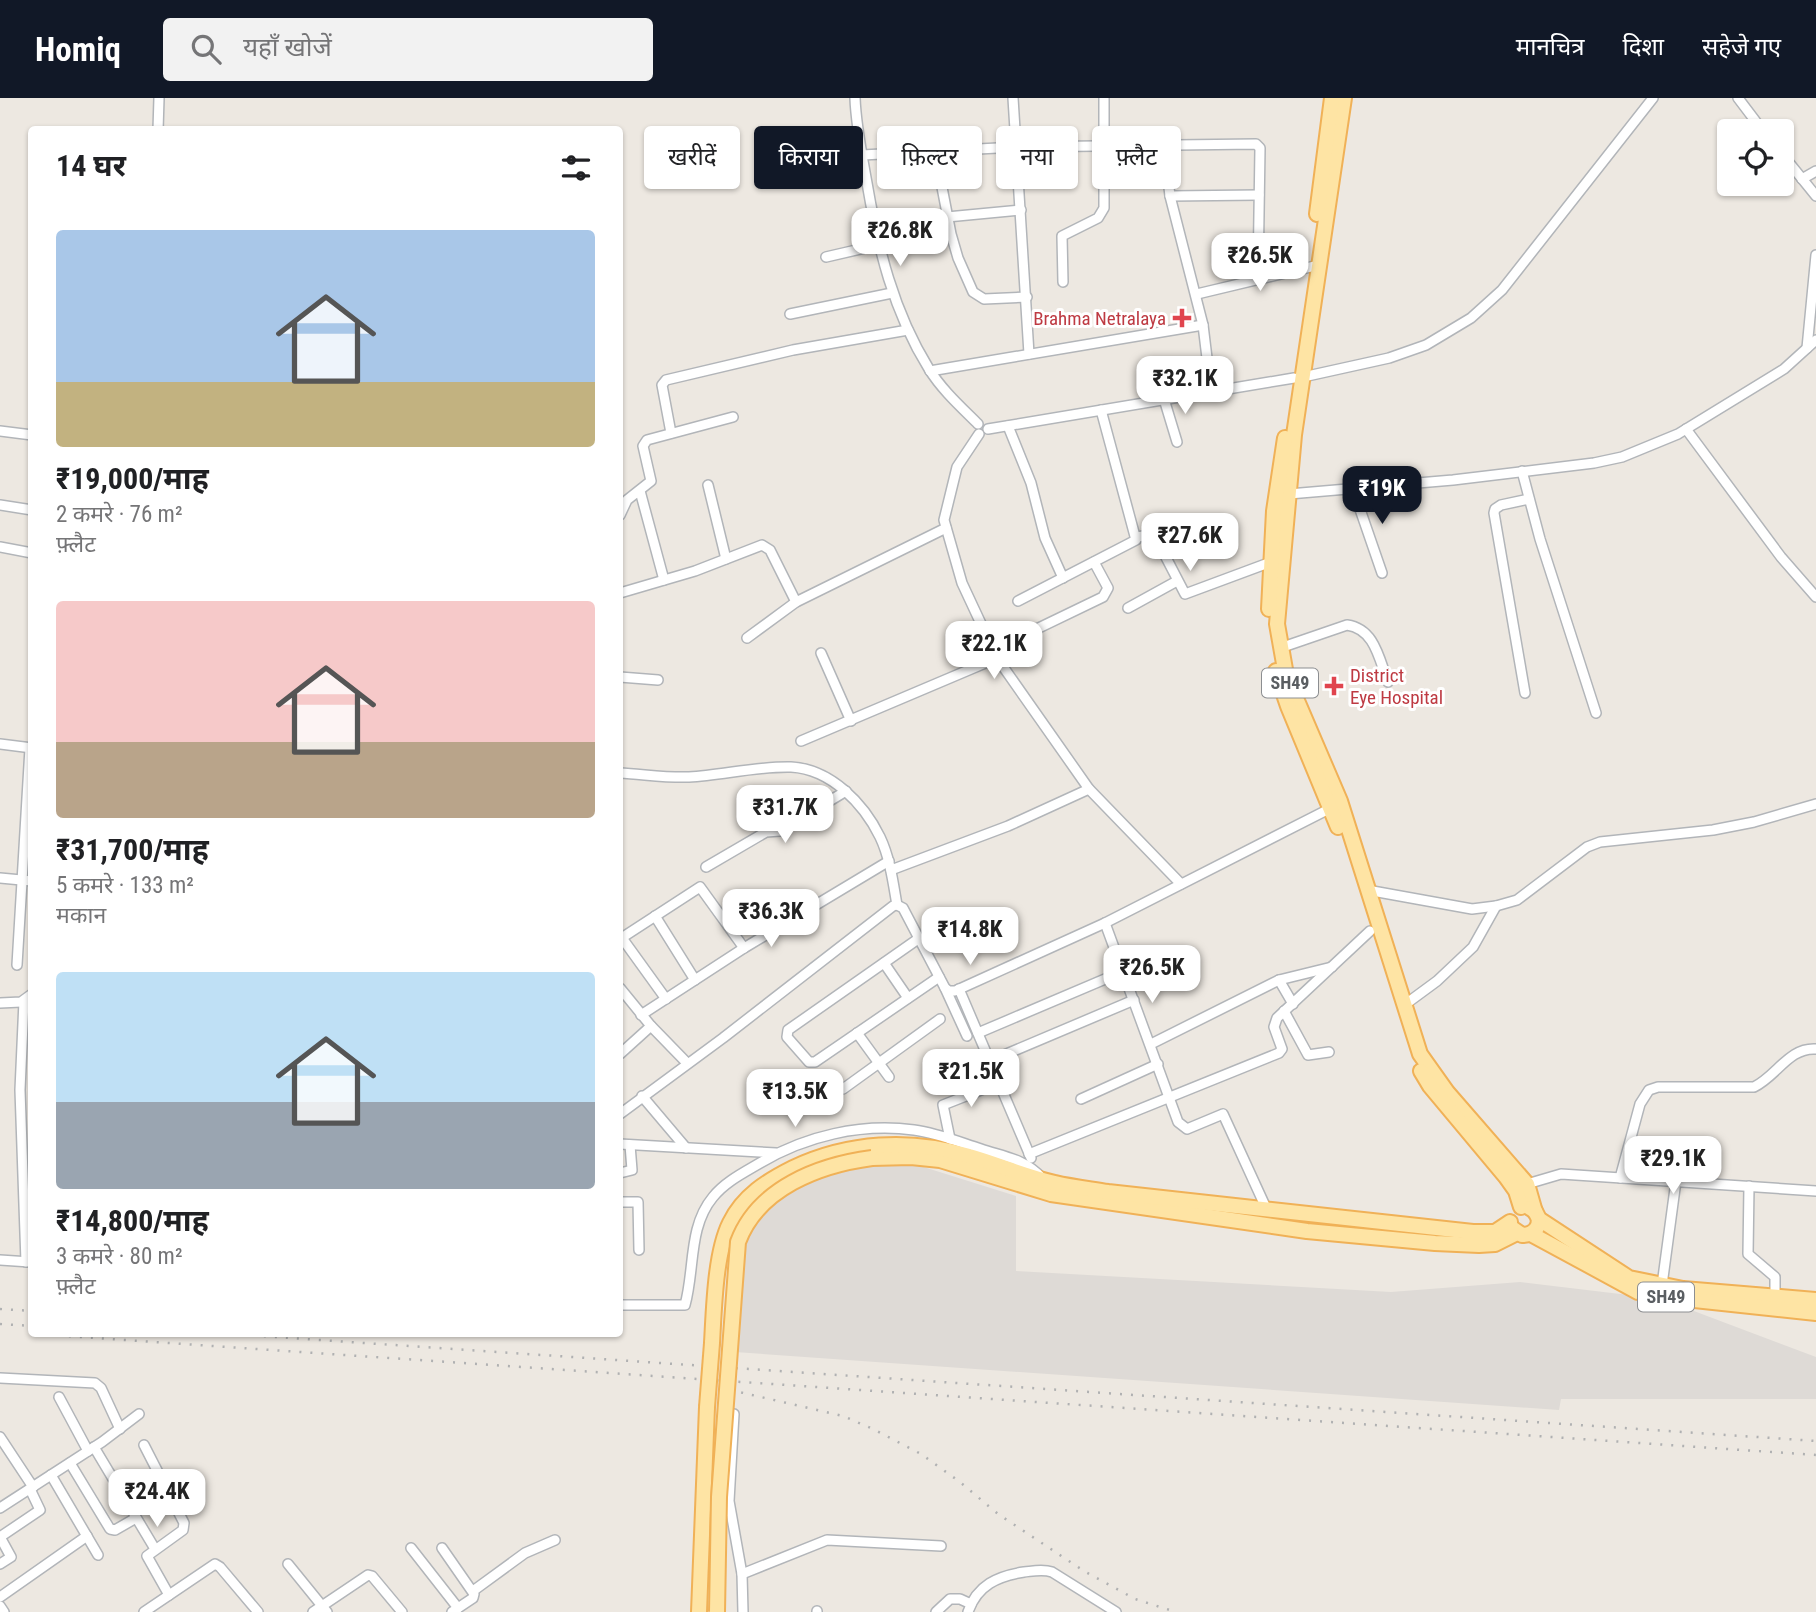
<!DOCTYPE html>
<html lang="hi">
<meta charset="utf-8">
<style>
:root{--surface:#fff;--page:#f2f2f2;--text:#202124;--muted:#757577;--accent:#111827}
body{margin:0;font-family:"Roboto Condensed","Noto Sans Devanagari",sans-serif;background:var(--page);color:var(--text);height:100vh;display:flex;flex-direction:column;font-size:26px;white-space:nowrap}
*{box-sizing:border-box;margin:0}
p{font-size:23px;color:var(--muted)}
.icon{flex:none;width:38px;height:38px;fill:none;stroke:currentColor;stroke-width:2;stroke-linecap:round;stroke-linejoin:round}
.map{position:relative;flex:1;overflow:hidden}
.sheet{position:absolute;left:28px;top:28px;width:595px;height:1211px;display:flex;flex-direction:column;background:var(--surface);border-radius:7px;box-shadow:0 2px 5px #0004}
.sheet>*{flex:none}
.hud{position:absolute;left:644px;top:28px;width:665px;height:63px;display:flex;gap:14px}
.tools{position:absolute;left:1717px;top:21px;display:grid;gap:14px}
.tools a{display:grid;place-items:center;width:77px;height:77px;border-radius:7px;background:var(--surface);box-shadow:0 2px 5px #0004;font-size:35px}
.price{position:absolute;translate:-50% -60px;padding:0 16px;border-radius:14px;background:#fff;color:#222;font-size:23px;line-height:46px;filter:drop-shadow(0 2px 4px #0008)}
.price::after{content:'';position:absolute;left:50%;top:42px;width:21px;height:16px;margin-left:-10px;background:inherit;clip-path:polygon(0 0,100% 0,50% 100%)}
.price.current{background:var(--accent);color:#fff}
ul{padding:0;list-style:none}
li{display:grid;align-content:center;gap:14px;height:371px;padding:0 28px}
li span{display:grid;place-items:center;height:217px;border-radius:7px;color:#555}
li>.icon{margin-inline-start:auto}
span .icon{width:126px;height:126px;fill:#fffc;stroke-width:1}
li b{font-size:30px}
h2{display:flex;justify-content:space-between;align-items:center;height:84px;padding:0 28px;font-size:30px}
.tag{padding:0 24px;border-radius:7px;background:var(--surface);box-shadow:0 2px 5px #0004;font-size:24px;line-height:63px}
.tag.current{background:var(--accent);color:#fff}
header{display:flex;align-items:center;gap:42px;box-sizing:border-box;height:98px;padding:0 35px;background:var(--accent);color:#fff}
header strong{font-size:33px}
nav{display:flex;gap:38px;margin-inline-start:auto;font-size:24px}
.search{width:490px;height:63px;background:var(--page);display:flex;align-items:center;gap:18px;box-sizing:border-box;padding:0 24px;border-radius:7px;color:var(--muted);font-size:26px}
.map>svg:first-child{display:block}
.industrial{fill:#dedad6}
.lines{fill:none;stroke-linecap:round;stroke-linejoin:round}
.street-casing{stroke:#b2b5b9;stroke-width:12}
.primary-casing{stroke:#f0b157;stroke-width:18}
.street{stroke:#fff;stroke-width:9}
.primary{stroke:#fee4a4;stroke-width:14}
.rail{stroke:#b0b1b2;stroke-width:2.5;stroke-dasharray:2 9;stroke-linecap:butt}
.primary-bridge-casing{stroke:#f0b157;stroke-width:18;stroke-linecap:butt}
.primary-bridge{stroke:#fee4a4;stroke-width:14}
.health-dot{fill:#e0444e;stroke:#fff;stroke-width:2.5}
.labels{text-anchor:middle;stroke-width:6;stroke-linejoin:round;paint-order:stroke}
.shield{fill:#fff;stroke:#8c8e91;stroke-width:2}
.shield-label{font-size:18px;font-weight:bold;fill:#5a5e62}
.health-label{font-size:19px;fill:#be3a42;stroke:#fff;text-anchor:end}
</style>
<header>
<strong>Homiq</strong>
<div class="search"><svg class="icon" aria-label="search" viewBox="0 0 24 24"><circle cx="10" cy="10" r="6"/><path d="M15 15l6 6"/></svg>यहाँ खोजें</div>
<nav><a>मानचित्र</a><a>दिशा</a><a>सहेजे गए</a></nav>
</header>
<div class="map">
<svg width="1816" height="1514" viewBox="0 0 1816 1514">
<rect width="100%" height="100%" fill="#ede8e1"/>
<polygon class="industrial" points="895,1060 1016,1098 1016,1173 1391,1194 1520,1184 1662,1201 1816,1259 1816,1301 1561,1301 1559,1312 735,1254 737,1133 774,1090"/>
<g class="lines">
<g class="street-casing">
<g id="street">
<path d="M855,0C856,28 862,57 867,85C878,150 893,213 929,271C942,292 961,309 978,326"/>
<polyline points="1013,0 1029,256"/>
<polyline points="1738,0 1763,33"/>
<polyline points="158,32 159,0"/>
<polyline points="1164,48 1170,98 1203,227 1211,293"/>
<polyline points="935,53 951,136 958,160 973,194 984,201 1027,199"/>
<polyline points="1782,56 1816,98"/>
<polyline points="862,57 1017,49 1256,46 1260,50 1258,181"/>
<polyline points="1802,81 1816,73"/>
<polyline points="1170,98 1259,97"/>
<polyline points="947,119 1021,112"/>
<polyline points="826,159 878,147"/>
<polyline points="1063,184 1062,138 1098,120 1104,110 1104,0"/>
<polyline points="1197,196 1319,167"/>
<polyline points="790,216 892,195"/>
<polyline points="1807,250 1816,157"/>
<polyline points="930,273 1203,227"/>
<polyline points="1303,279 1389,260 1426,247 1471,220 1502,192 1653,0"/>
<polyline points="1164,301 1177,344"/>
<polyline points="1008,328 1031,385 1045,440 1063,480"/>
<polyline points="988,331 1294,280"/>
<polyline points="1686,331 1781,459 1816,499"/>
<polyline points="0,333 32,337"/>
<polyline points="671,335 662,287 666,282 793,252 908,232"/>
<polyline points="979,336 957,369 944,422 962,485 997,560 1089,691 1181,786"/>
<polyline points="1522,373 1540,441 1596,615"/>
<polyline points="708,387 726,461"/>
<polyline points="1353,391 1382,475"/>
<polyline points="640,393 664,482"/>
<polyline points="1289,396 1453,382 1594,365 1622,359 1678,336 1784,271 1816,242"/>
<polyline points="0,407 32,412"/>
<polyline points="620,417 627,402 651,383 643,348 647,342 733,319"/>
<polyline points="1137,439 1149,437 1157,442 1185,496 1271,464"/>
<polyline points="0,449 32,455"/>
<polyline points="620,495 695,473 762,447 770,452 796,504"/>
<polyline points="1018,503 1136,442 1101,312"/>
<polyline points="1128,510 1177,483"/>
<polyline points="747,540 796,504 946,430"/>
<path d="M1280,550L1347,527C1375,531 1379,561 1388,584"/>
<polyline points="993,552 1103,499 1108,490 1094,464"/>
<polyline points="821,555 851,623"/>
<polyline points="620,579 658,582"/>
<polyline points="1525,595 1494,415 1495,411 1501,407 1529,401"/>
<polyline points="801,643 997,560"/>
<polyline points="0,646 32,650"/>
<path d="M620,675C642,676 666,680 689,679C722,677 759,668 791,669C831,671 864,706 880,739C890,760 893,784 897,807"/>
<polyline points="706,769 766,734 780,733 846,693"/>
<polyline points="891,772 1008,728 1089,691"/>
<polyline points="0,780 32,783"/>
<polyline points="1367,792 1472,811 1496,808 1517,802 1587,749 1600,744 1713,732 1754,724 1816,706"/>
<polyline points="655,818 695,882"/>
<polyline points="1105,825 1178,1024 1187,1031 1223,1016 1267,1112"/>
<polyline points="622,840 666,901"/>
<polyline points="620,841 700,789 744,850"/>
<polyline points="918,841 788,932 787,939 809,964 815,964 939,879"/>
<polyline points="884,865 908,900"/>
<polyline points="17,867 30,650"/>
<polyline points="1279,882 1293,906"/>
<polyline points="620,890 651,928 687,965"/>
<polyline points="945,890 967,938"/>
<polyline points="959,891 1031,1060"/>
<polyline points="24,903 20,992 26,1164"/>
<polyline points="0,905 21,904 32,896"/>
<polyline points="1403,908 1437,883 1473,849 1496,808"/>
<polyline points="1284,913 1308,957 1329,954"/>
<polyline points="641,917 744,850 889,763"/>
<polyline points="857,935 889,979"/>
<polyline points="978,935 1124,873"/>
<polyline points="1151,946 1279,882 1332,869"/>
<polyline points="620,956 651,928"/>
<polyline points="990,963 1134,902"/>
<polyline points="843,991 940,921"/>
<polyline points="642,998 686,1050"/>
<polyline points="1081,1001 1158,966"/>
<polyline points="620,1016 723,940 893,808 897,807 903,810 945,890 949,893 955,893 1105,825 1333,709"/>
<polyline points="950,1041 943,1007 999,985"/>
<polyline points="620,1046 776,1055"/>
<polyline points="1029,1056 1279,955 1282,951 1274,929 1277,920 1370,833"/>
<polyline points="620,1075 632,1072 630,1047"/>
<path d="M1620,1080L1640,1006L1649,992L1658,989H1754C1777,978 1789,949 1816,951"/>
<polyline points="1527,1086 1561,1076 1816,1093"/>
<polyline points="1749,1088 1748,1156 1775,1179 1775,1199"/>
<polyline points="620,1104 638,1104 639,1152"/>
<polyline points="0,1162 30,1164"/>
<polyline points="1662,1187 1676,1083"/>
<path d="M620,1207H685C695,1171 688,1129 713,1099C725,1084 743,1075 760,1065C806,1038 860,1025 914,1032C937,1035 959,1044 981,1051C1005,1059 1025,1061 1042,1080"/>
<polyline points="0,1280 95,1285 101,1290 120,1331"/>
<polyline points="59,1299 88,1353"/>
<polyline points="734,1316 729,1403 742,1476 743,1514"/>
<polyline points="0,1339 33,1389"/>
<polyline points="144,1347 184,1425 183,1432 147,1458 169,1497"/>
<polyline points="94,1349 155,1451"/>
<polyline points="70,1365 110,1431 115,1432 136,1420"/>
<polyline points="51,1377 98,1457"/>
<polyline points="0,1410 102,1344 139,1316"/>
<polyline points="0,1439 40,1412 30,1391"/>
<polyline points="411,1450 458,1510"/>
<polyline points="442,1450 474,1496 473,1500 452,1514"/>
<polyline points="0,1466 11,1459 0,1439"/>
<polyline points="288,1466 327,1514"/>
<polyline points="742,1476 827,1442 941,1448"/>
<polyline points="473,1493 525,1455 555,1442"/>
<polyline points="0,1499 87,1438"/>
<polyline points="0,1508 4,1514"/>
<polyline points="144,1514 215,1466 220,1469 258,1514"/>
<polyline points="313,1514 368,1477 372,1478 402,1514"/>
<polyline points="817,1514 817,1513"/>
<polyline points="936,1514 950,1501 960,1501 971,1506"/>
<path d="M968,1514C977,1487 998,1478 1024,1474C1034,1473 1043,1471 1052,1474L1116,1514"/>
</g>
</g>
<g class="primary-casing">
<g id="primary">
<polyline points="1344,0 1294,337 1277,526 1286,577 1340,703 1420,956 1447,994 1527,1086 1535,1114"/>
<polyline points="1317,116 1332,0"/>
<polyline points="1269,511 1274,413 1285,340"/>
<polyline points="1276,573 1288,608 1338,729"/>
<polyline points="1421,973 1430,988 1506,1079 1516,1093 1521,1109"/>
<polyline points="872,1060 911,1059 940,1062 1051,1096 1307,1133 1435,1145 1479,1147 1495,1146 1517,1135"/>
<polyline points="1530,1110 1535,1113 1539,1121 1629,1180 1683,1191 1816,1202"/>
<path d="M1512,1130L1522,1137C1533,1137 1539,1131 1539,1121"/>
<polyline points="1531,1136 1638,1194 1657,1198 1816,1215"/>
<path d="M712,1245C714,1211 715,1155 730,1125C743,1098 767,1083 793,1070C848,1044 910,1040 969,1058C998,1066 1026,1079 1055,1085C1072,1089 1090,1091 1108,1094L1473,1134H1495L1510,1124"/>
<polyline points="699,1514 707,1309"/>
</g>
</g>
<use href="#street" class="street"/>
<use href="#primary" class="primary"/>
<g class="rail">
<polyline points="0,1211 32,1213"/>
<polyline points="0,1226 32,1228"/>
<polyline points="36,1236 1816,1357"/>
<polyline points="231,1236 1816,1343"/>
<polyline points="709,1287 843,1318 873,1331 921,1356 960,1384 998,1416 1084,1473 1135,1501 1176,1514"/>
</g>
<g class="primary-bridge-casing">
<g id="primary-bridge">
<polyline points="707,1309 712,1245"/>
<path d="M717,1514L719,1399L738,1144C758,1090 819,1067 872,1060"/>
</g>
</g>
<use href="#primary-bridge" class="primary-bridge"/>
</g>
<g class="health-dot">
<path d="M1178.5 209.5h7v7h7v7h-7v7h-7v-7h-7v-7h7z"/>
<path d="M1330.5 577.5h7v7h7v7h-7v7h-7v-7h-7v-7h7z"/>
</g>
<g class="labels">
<g class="shield">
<rect x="1262" y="570.5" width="56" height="29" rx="5"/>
<rect x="1638" y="1184.5" width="56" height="29" rx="5"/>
</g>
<g class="shield-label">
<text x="1290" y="591">SH49</text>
<text x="1666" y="1205">SH49</text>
</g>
<g class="health-label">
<text x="1166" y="227">Brahma Netralaya</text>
<text x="1350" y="584" text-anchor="start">District<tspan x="1350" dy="22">Eye Hospital</tspan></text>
</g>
</g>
</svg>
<div class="tools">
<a><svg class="icon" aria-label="locate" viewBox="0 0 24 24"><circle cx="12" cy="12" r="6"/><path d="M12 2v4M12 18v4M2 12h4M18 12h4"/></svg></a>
</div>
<b class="price" style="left:900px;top:170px">₹26.8K</b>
<b class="price" style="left:1260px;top:195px">₹26.5K</b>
<b class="price" style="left:1185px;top:318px">₹32.1K</b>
<b class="price current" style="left:1382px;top:428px">₹19K</b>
<b class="price" style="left:1190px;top:475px">₹27.6K</b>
<b class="price" style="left:994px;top:583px">₹22.1K</b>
<b class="price" style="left:785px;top:747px">₹31.7K</b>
<b class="price" style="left:771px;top:851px">₹36.3K</b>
<b class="price" style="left:970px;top:869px">₹14.8K</b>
<b class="price" style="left:1152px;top:907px">₹26.5K</b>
<b class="price" style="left:971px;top:1011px">₹21.5K</b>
<b class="price" style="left:795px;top:1031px">₹13.5K</b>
<b class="price" style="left:1673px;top:1098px">₹29.1K</b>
<b class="price" style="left:157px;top:1431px">₹24.4K</b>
<div class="hud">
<a class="tag">खरीदें</a>
<a class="tag current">किराया</a>
<a class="tag">फ़िल्टर</a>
<a class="tag">नया</a>
<a class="tag">फ़्लैट</a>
</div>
<section class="sheet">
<h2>14 घर<svg class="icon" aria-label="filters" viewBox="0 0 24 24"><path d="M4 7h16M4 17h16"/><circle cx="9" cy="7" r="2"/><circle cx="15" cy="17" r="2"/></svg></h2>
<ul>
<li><span style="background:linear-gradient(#a9c7e8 70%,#c2b280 0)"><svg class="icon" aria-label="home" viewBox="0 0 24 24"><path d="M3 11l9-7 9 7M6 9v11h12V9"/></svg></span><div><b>₹19,000/माह</b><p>2 कमरे · 76 m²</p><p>फ़्लैट</p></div></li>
<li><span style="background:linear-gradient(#f6c9c9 65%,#b9a48a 0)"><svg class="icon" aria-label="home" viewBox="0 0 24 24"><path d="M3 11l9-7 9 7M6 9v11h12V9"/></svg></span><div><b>₹31,700/माह</b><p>5 कमरे · 133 m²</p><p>मकान</p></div></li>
<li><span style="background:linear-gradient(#bfe0f5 60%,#9aa5b1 0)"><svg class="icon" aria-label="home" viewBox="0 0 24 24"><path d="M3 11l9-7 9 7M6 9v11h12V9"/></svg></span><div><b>₹14,800/माह</b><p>3 कमरे · 80 m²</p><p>फ़्लैट</p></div></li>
</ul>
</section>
</div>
